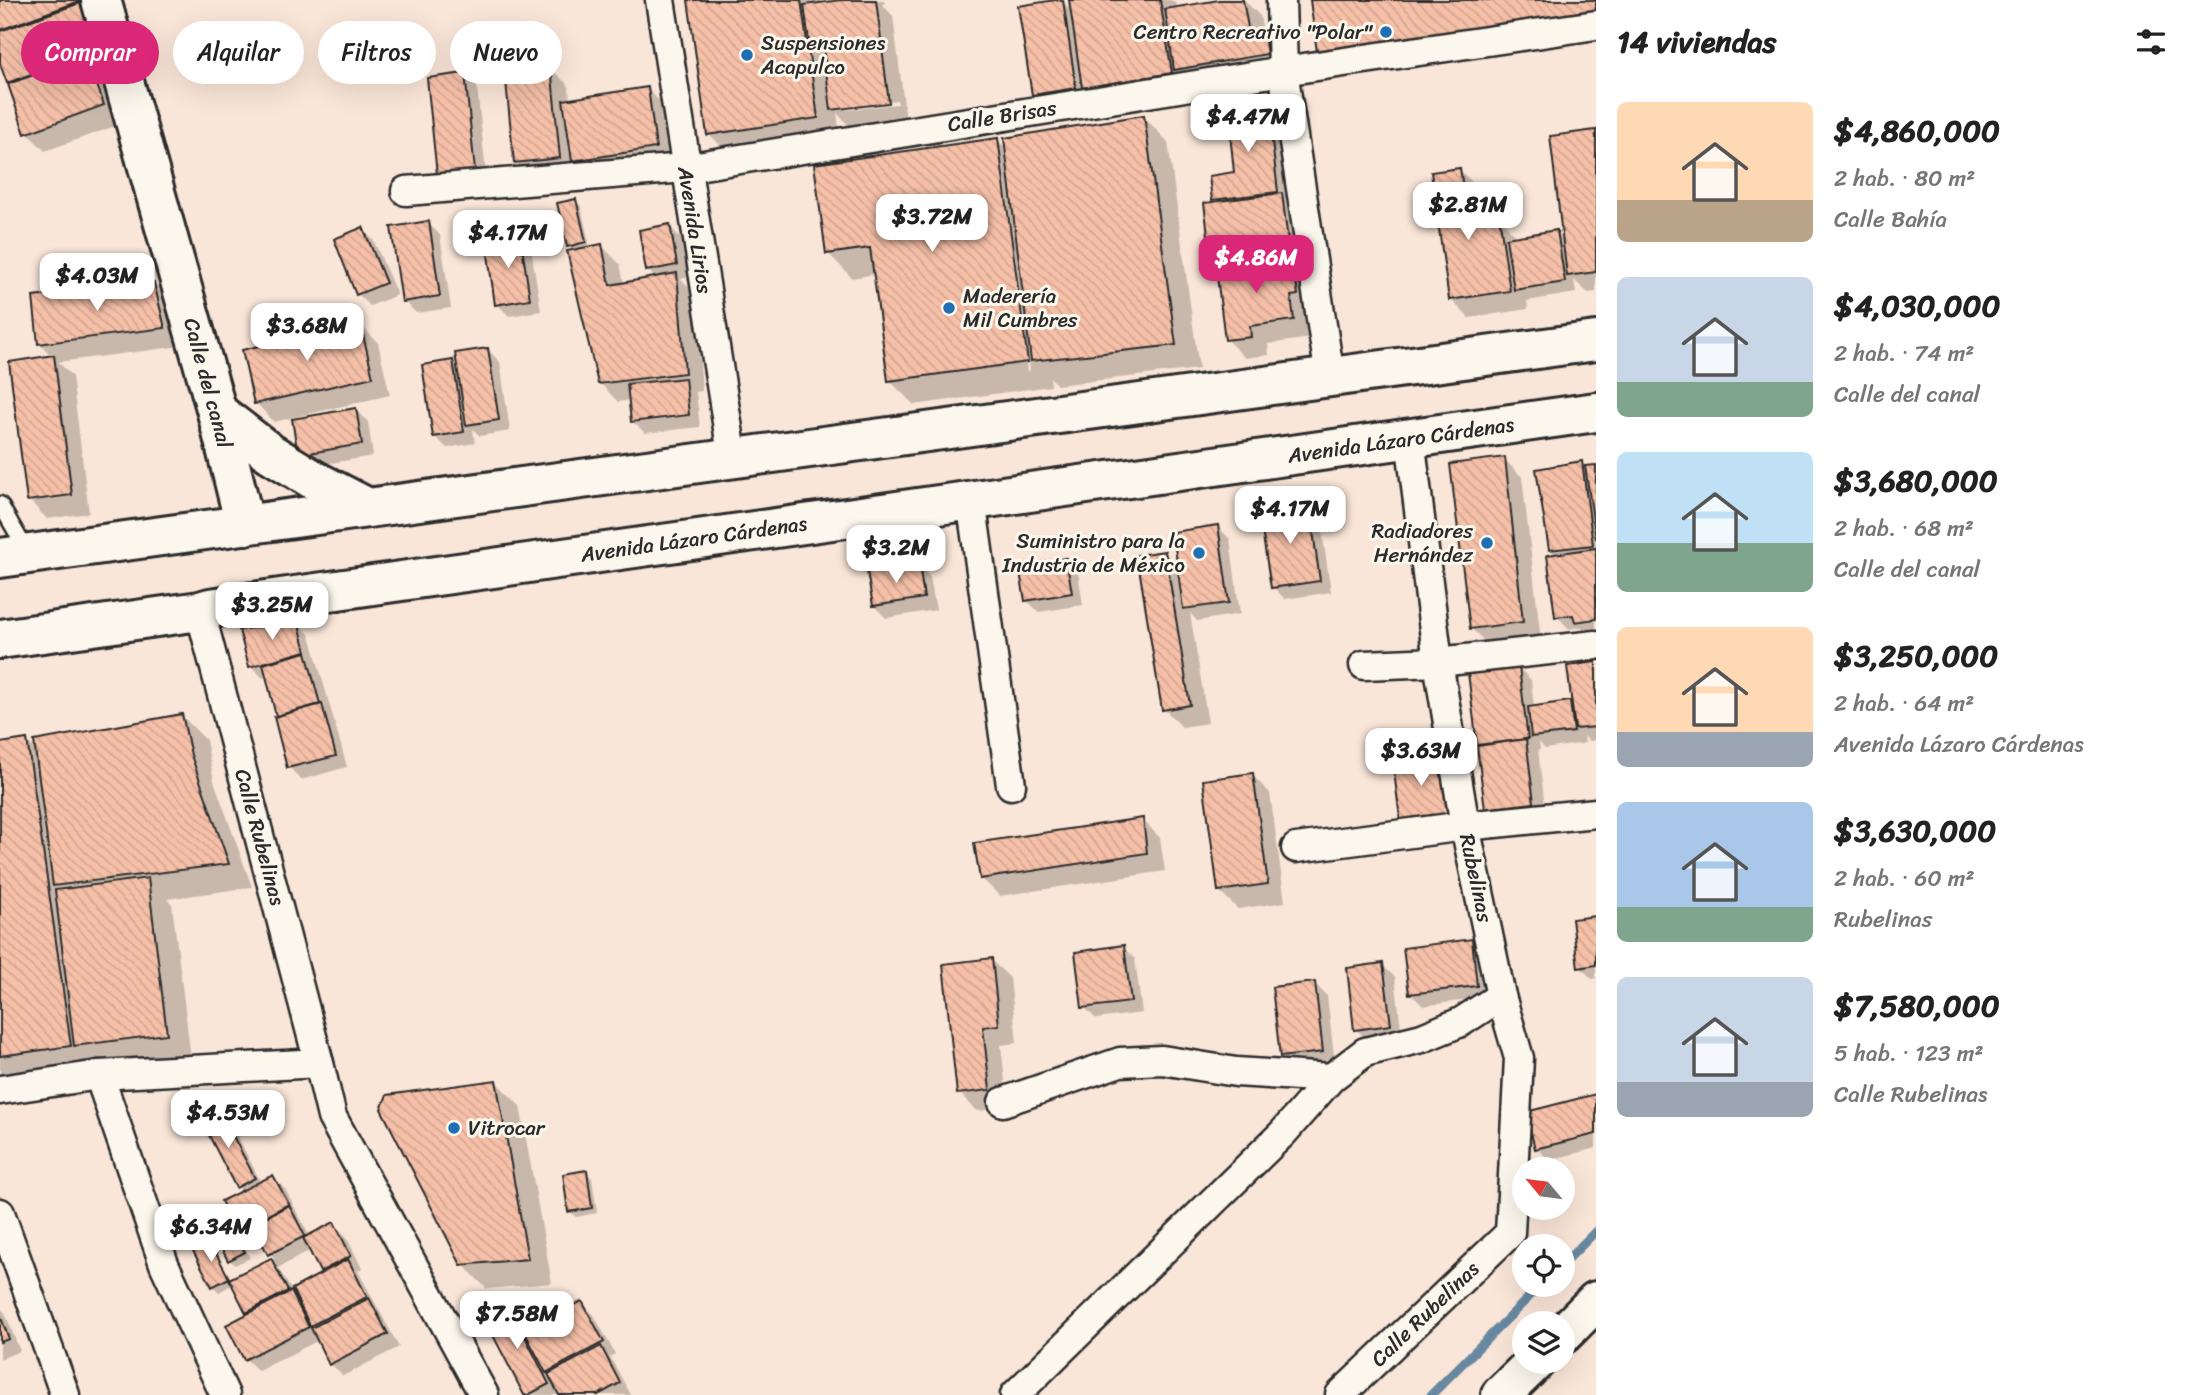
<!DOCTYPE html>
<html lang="es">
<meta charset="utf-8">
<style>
:root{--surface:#fff;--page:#f6f6f6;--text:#222;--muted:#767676;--accent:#db2777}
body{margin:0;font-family:Sriracha,sans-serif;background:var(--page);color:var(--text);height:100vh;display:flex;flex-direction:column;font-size:26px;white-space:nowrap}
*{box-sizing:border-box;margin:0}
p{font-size:23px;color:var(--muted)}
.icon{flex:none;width:38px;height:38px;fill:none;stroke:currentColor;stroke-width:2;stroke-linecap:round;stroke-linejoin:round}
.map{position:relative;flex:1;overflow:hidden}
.side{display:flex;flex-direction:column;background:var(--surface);width:595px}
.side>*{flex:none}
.top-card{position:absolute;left:21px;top:21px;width:665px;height:63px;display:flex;gap:14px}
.needle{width:46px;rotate:299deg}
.controls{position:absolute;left:1512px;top:1157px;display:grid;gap:14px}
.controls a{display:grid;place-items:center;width:63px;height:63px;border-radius:50%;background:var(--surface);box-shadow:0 7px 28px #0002;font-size:35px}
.price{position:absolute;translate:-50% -60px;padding:0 16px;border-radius:14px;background:#fff;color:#222;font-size:23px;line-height:46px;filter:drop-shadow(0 2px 4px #0008)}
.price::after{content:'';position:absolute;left:50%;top:42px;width:21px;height:16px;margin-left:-10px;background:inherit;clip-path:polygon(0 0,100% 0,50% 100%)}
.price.active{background:var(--accent);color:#fff}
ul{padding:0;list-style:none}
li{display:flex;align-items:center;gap:21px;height:175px;padding:0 21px}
li span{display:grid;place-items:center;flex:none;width:196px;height:140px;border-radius:10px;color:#555}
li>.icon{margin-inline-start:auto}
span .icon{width:84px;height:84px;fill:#fffc;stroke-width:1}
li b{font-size:30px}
h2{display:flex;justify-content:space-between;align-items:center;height:84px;padding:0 21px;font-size:30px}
.tag{padding:0 24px;border-radius:32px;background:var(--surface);box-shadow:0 7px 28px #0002;font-size:24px;line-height:63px}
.tag.active{background:var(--accent);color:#fff}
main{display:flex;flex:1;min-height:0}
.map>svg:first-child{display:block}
.shadow{fill:#0003;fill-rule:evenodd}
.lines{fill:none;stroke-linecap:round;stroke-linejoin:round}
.stream{stroke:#6888a1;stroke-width:9}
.building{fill:url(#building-back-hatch);stroke:#2b2b2b;stroke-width:2}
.lane-casing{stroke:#2b2b2b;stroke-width:19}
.street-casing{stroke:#2b2b2b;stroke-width:33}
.secondary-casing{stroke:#2b2b2b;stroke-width:44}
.primary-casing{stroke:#2b2b2b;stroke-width:44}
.lane{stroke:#fbf7ec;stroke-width:14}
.street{stroke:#fbf7ec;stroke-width:28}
.secondary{stroke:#fbf7ec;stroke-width:38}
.primary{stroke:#fbf7ec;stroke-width:38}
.poi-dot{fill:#1f6fb2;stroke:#fbf7ec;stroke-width:2.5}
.labels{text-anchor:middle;stroke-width:6;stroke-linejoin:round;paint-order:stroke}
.poi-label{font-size:21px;fill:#2b2b2b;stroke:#fbf7ec;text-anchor:end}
.street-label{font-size:21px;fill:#2b2b2b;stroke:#fbf7ec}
</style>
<main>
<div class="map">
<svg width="1596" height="1395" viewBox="0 0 1596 1395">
<defs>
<pattern id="building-back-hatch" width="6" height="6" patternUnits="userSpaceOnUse" patternTransform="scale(1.75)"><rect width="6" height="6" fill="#f6c0a8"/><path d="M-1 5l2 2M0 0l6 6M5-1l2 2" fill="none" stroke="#d3a591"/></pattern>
</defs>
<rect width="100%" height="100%" fill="#fae6d8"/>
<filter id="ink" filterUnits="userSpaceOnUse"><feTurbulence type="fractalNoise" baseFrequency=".0143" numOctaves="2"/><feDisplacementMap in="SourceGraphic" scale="14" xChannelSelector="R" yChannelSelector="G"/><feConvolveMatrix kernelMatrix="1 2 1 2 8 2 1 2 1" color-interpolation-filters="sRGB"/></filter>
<g filter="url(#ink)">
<g class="shadow">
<polygon points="0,0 91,0 121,124 45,151 27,133 0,58"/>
<path d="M690,0H821V4L830,3L827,0H884L885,3L882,4L893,16L906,121L851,128L837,113L841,142L733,158L709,134ZM897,100L898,104L846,110V107Z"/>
<polygon points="1071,0 1171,0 1176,4 1176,9 1229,0 1244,0 1260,16 1263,33 1280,50 1284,72 1052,112 1033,94 1062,1 1072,11"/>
<polygon points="1312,0 1596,0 1596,40 1343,75"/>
<polygon points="550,68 569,86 570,100 647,89 666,107 674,166 593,179 576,162 577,176 534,181 516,162"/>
<polygon points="465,75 477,87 487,183 451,187"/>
<polygon points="1266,101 1285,119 1311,338 1268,344 1269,355 1245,358 1226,339 1218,270 1214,266 1217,203 1214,200 1236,174"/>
<path d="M1144,117L1168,142L1199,369L1057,385L1050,377L1051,386L914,405L890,381L875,274L852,278L828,253L997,139L1007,150ZM999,164H1003L1030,370L1027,371Z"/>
<polygon points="1596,131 1596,292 1588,293 1574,280 1576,293 1527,301 1528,309 1469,318 1450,299 1460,170 1478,188 1482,220 1499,217 1517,238 1556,232 1565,240"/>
<polygon points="575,201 581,206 590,248 602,246 620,264 624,284 656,279 648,270 669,226 681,238 688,277 681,279 695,293 702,391 696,392 700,427 645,433 632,421 630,400 618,402 600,383 574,251 569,246"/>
<polygon points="428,223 440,235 451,308 416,313 404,301"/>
<polygon points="362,229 374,241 397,295 370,306 358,294"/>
<polygon points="519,236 531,248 541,311 509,316 497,304"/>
<polygon points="154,285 172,303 182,346 58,362 72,376 89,513 47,519 29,500 53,357 39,343"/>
<polygon points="360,324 378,343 390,395 274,422 256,403"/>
<polygon points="488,350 500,362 510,431 480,436 473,429 475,443 447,448 434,436 452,362 459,369"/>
<polygon points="356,410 368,422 373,456 312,466 300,454"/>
<polygon points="1504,459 1522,477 1541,640 1490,647 1471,628"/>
<polygon points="1582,463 1586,468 1596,466 1596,632 1588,634 1581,627 1569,629 1557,616 1556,555 1550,549"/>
<polygon points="1308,505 1320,517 1331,592 1285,599 1273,587"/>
<polygon points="1218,527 1230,539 1240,614 1197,621 1190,613 1208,723 1182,727 1164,709 1164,552 1180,568"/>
<polygon points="1066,559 1078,572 1083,605 1039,612 1026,600"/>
<polygon points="918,565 930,577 936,610 886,618 874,606"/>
<polygon points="298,623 310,635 347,767 301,780 289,767 267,677 263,678 251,666"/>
<polygon points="1596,664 1596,740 1589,741 1584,736 1585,743 1545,749 1539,742 1540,750 1538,750 1546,814 1499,821 1487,808 1470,675 1519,668 1531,680 1534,708 1569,703 1574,708"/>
<polygon points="182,716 206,740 214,781 252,887 167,899 172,904 191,1058 0,1084 0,744 26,740 37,751"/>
<polygon points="1252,775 1270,793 1285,902 1238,909 1219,891"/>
<polygon points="1142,819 1160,838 1165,871 1000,896 981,878"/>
<polygon points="1596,918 1596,978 1592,979 1580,967"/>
<polygon points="1471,941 1483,953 1489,997 1423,1006 1411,994"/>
<polygon points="1123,947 1135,959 1142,1013 1096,1019 1084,1007"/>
<polygon points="991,960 1010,978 1017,1043 1001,1045 1008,1108 977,1111 959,1093"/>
<polygon points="1382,965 1395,977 1402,1037 1368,1041 1356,1029"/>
<polygon points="1315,984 1327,996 1335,1064 1294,1069 1282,1056"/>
<polygon points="496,1082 520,1106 552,1283 487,1289 462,1264"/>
<polygon points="1596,1096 1596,1148 1549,1160 1537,1148"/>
<path d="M223,1120L236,1133L261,1183L273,1177L285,1189L310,1237L334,1224L346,1236L362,1268L358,1271L399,1347L343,1376L331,1364L319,1340L258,1371L246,1359L249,1315L233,1284L219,1292L213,1286L209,1244L215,1250L231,1280L274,1258L260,1237L250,1242L235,1227L250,1258L235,1265L230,1260L226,1217L235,1226L243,1192L237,1186ZM311,1250L324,1274L292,1291L278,1268Z"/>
<polygon points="586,1172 592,1178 597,1213 576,1217 570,1211"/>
<polygon points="582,1303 594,1315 615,1354 610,1357 631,1395 526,1395 509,1307 521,1319 527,1332"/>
<polygon points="0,1307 5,1313 20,1351 0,1359"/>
</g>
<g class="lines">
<g class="stream">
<polyline points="1563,1264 1596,1231"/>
<polyline points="1431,1395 1542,1284"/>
</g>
</g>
<g class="building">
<polygon points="0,0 80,0 80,1 0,30"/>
<polygon points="688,0 801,0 818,118 707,135"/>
<polygon points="841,0 876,0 889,103 831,110 823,46 810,48 804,5"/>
<polygon points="1055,0 1063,0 1076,88 1032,95 1018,6"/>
<polygon points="1069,0 1160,0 1172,73 1082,88"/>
<polygon points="1219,0 1243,0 1249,33 1263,30 1267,54 1174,70 1165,9"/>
<polygon points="1310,0 1596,0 1596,13 1317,52"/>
<polygon points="80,3 97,50 7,83 0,64 0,31"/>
<polygon points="87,56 104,105 25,134 8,84"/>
<polygon points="551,66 560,158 514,163 505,71"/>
<polygon points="465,73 475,171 437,175 427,78"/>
<polygon points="648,87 656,148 572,161 563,100"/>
<polygon points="1267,99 1278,192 1212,200 1209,176 1234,172 1227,104"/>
<polygon points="1144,115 1176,345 1031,361 1004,138"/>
<polygon points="1596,130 1596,272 1567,276 1550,136"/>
<polygon points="998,138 1028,362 888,381 870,248 826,254 814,164"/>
<polygon points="1460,168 1468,220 1499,215 1510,291 1449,300 1431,172"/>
<polygon points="1282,193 1290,257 1212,267 1204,203"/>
<polygon points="576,199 586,242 567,247 557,203"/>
<polygon points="429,221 440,296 402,302 391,227"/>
<polygon points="670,224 677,265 646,271 639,230"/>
<polygon points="363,227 386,283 356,295 334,239"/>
<polygon points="1557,230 1565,282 1514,290 1506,238"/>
<polygon points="520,234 530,299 495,305 486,240"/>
<polygon points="602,244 610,285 677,273 685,373 598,384 567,251"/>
<polygon points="1293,258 1298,295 1291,296 1294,320 1250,326 1251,337 1225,340 1216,268"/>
<polygon points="154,283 165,328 38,344 33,297"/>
<polygon points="360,322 373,377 254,404 242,350"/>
<polygon points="488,348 499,420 466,425 455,353"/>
<polygon points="54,355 72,495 27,501 9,362"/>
<polygon points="453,360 464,432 433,437 422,365"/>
<polygon points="685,378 689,415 631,422 627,384"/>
<polygon points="356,408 362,444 298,455 292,419"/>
<polygon points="1505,457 1523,622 1470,629 1450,464"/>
<polygon points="1582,461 1593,545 1549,550 1536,469"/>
<polygon points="1596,465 1596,539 1585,466"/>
<polygon points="1309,503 1320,581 1271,588 1259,511"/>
<polygon points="1218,525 1229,603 1183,609 1173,532"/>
<polygon points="1596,548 1596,619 1575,622 1573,615 1555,617 1547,555"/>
<polygon points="1165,551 1190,705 1162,710 1137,555"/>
<polygon points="1066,558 1072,593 1025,601 1019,566"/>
<polygon points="919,563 924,598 873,606 867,572"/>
<polygon points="298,621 306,651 249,667 239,630"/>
<polygon points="306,652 320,704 276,716 263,664"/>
<polygon points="1596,662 1596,727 1575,729 1567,666"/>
<polygon points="1519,667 1528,739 1477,745 1468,673"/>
<polygon points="1570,701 1574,732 1531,737 1528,707"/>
<polygon points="322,704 336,756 287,768 274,717"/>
<polygon points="182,714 191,755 229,864 53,886 34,741"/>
<polygon points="27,739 71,1046 0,1056 0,743"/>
<polygon points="1526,739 1534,803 1485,809 1477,746"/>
<polygon points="1441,749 1450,819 1401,826 1392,756"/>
<polygon points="1253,773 1268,884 1218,891 1203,780"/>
<polygon points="1143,818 1147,853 980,879 974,843"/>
<polygon points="148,878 167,1034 74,1046 55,890"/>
<polygon points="1596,916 1596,965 1578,968 1572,919"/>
<polygon points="1472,939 1477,986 1409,994 1403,948"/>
<polygon points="1124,945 1131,1002 1082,1008 1075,952"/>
<polygon points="992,958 999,1025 983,1027 990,1090 957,1094 943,964"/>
<polygon points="1383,963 1391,1025 1354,1030 1347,968"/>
<polygon points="1315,982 1323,1052 1280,1057 1272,987"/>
<polygon points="496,1080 528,1259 461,1265 381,1109 387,1095"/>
<polygon points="1596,1094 1596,1134 1535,1149 1526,1112"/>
<polygon points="199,1116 224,1119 255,1178 236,1188"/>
<polygon points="587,1170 592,1208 568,1212 563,1174"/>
<polygon points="273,1175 289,1204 237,1231 221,1201"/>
<polygon points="289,1205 305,1236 268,1255 252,1224"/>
<polygon points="227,1215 245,1252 228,1261 209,1224"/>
<polygon points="334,1222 351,1256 320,1272 303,1238"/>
<polygon points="210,1242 229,1278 212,1287 193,1251"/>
<polygon points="271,1258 288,1291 246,1313 229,1279"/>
<polygon points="348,1259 367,1297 310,1326 292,1289"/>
<polygon points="291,1291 309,1327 244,1360 226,1325"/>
<polygon points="369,1298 388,1334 329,1365 311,1328"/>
<polygon points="582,1301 604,1342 546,1373 524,1331"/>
<polygon points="509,1305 549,1384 528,1395 524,1395 484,1318"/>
<polygon points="0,1315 9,1339 0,1342"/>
<polygon points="601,1346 620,1383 598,1395 559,1395 548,1374"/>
</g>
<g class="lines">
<g class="lane-casing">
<polyline id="lane" points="0,504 28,553"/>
</g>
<g class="street-casing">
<g id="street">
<polyline points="660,0 733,460"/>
<polyline points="1281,0 1283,71 1330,377"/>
<polyline points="406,191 685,168 1283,71 1596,25"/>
<polyline points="971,500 1011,785"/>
<polyline points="200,611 319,1063"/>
<polyline points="1364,665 1438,662 1596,645"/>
<polyline points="1296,848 1465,826 1596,813"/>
<polyline points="99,1075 164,1264 225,1395"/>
<polyline points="0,1090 99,1075 319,1063 332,1117 484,1395"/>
<polyline points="1003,1102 1120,1062 1162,1060 1236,1072 1331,1078"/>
<polyline points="0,1213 65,1395"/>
<polyline points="1015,1395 1283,1133 1331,1078 1365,1052 1422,1038 1461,1022 1501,996"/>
<polyline points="1340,1395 1510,1233 1519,1058 1501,996 1465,826 1438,662 1410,438"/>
</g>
</g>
<g class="secondary-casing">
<g id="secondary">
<polyline points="101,0 217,412 245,525"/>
<polyline points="1563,1334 1596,1301"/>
<polyline points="1501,1395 1535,1362"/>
</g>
</g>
<g class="primary-casing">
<g id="primary">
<polyline points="217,412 270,453 314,480 368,508"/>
<polyline points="0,558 1596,341"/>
<polyline points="0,639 200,611 210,608 1596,412"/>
</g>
</g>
<use href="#lane" class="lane"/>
<use href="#street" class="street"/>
<use href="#secondary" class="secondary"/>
<use href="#primary" class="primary"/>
</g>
</g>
<g class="poi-dot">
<circle cx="1386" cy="32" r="7"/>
<circle cx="747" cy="55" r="7"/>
<circle cx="949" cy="308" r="7"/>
<circle cx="1487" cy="543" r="7"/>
<circle cx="1199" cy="553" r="7"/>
<circle cx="454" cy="1128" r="7"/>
</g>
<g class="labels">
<g class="poi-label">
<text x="1372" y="39">Centro Recreativo "Polar"</text>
<text x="761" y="50" text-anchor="start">Suspensiones<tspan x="761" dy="24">Acapulco</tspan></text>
<text x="963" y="303" text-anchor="start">Maderería<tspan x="963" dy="24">Mil Cumbres</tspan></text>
<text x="1473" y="538">Radiadores<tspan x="1473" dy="24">Hernández</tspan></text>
<text x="1185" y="548">Suministro para la<tspan x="1185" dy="24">Industria de México</tspan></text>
<text x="468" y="1135" text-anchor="start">Vitrocar</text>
</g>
<g class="street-label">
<text transform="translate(1002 116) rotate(-9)" y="7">Calle Brisas</text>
<text transform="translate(695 230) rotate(81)" y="7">Avenida Lirios</text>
<text transform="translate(208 383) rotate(75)" y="7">Calle del canal</text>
<text transform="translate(1401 440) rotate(-8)" y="7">Avenida Lázaro Cárdenas</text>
<text transform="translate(694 539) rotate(-8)" y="7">Avenida Lázaro Cárdenas</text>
<text transform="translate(260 837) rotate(75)" y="7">Calle Rubelinas</text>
<text transform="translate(1476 878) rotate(78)" y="7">Rubelinas</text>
<text transform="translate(1425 1314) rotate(-44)" y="7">Calle Rubelinas</text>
</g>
</g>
</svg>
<div class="controls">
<a><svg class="needle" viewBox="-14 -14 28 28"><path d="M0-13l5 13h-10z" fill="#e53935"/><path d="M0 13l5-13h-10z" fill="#767676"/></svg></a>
<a><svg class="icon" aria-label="locate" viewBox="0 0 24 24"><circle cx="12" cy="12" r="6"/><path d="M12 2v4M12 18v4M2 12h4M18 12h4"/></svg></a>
<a><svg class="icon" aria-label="layers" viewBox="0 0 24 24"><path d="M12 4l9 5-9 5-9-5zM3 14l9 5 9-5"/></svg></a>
</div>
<b class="price" style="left:1248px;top:154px">$4.47M</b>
<b class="price" style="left:1468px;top:242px">$2.81M</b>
<b class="price" style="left:932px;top:254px">$3.72M</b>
<b class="price" style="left:508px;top:270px">$4.17M</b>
<b class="price active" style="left:1256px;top:295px">$4.86M</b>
<b class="price" style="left:97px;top:313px">$4.03M</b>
<b class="price" style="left:307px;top:363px">$3.68M</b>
<b class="price" style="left:1290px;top:546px">$4.17M</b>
<b class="price" style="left:896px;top:585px">$3.2M</b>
<b class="price" style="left:272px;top:642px">$3.25M</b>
<b class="price" style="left:1421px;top:788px">$3.63M</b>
<b class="price" style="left:228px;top:1150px">$4.53M</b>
<b class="price" style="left:211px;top:1264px">$6.34M</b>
<b class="price" style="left:517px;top:1351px">$7.58M</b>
<div class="top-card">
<a class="tag active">Comprar</a>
<a class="tag">Alquilar</a>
<a class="tag">Filtros</a>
<a class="tag">Nuevo</a>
</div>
</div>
<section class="side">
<h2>14 viviendas<svg class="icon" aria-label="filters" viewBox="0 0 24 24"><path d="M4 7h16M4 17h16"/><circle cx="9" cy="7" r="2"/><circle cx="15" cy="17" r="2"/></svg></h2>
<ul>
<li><span style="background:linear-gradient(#ffd9b3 70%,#b9a48a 0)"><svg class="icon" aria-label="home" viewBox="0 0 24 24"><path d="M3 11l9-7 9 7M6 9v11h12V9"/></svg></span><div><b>$4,860,000</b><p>2 hab. · 80 m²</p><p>Calle Bahía</p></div></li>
<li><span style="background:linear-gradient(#c9d6e8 75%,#7fa58c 0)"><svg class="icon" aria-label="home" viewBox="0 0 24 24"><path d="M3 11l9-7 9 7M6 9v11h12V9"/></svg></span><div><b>$4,030,000</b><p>2 hab. · 74 m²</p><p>Calle del canal</p></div></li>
<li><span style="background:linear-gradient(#bfe0f5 65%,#7fa58c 0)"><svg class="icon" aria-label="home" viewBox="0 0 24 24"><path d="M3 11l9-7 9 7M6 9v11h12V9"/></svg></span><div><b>$3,680,000</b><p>2 hab. · 68 m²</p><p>Calle del canal</p></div></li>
<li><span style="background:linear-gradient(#ffd9b3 75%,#9aa5b1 0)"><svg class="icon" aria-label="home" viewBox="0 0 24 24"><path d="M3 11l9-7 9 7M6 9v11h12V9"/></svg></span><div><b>$3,250,000</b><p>2 hab. · 64 m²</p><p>Avenida Lázaro Cárdenas</p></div></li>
<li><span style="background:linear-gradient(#a9c7e8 75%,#7fa58c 0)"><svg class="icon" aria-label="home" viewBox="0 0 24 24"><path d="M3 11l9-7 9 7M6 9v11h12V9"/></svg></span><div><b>$3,630,000</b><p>2 hab. · 60 m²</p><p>Rubelinas</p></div></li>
<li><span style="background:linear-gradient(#c9d6e8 75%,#9aa5b1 0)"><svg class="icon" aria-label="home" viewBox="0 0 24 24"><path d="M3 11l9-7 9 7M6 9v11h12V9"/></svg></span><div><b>$7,580,000</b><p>5 hab. · 123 m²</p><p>Calle Rubelinas</p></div></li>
</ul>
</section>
</main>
